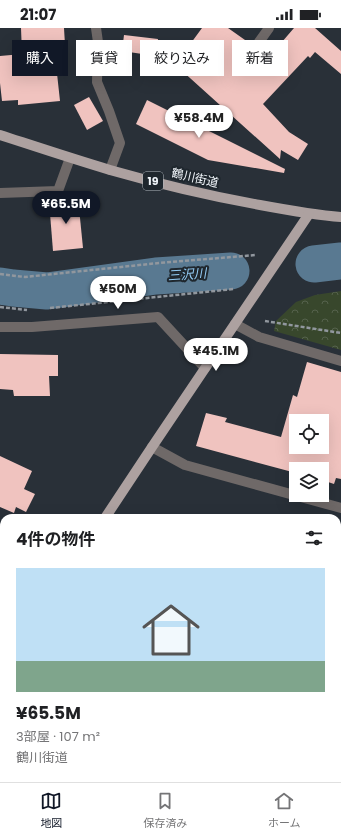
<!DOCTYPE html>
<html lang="ja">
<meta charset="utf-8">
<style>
:root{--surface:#fff;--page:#f6f6f6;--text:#202124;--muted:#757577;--line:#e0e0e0;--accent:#111827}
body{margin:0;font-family:Poppins,"Noto Sans JP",sans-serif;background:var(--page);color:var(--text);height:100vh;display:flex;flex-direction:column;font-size:15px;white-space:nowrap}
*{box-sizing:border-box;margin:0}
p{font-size:13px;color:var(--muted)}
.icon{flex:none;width:22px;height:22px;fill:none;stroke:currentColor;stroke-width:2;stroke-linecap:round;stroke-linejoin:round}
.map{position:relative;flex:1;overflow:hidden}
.drawer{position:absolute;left:0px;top:486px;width:341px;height:268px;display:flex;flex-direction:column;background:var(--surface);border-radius:12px 12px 0 0;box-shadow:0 4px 16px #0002}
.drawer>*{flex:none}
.guide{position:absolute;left:12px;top:12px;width:317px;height:36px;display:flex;gap:8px}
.fabs{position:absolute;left:289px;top:386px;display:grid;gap:8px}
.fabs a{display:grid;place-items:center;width:40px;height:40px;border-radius:0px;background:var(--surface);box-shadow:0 4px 16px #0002;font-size:20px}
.price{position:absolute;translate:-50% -34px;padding:0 9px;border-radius:14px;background:#fff;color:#222;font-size:13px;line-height:26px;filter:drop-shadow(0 1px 2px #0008)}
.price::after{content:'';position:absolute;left:50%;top:24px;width:12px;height:9px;margin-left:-6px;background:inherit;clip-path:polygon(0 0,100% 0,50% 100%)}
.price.active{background:var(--accent);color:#fff}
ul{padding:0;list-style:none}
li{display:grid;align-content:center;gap:8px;height:212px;padding:0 16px}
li+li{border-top:1px solid var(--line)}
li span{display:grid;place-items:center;height:124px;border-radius:0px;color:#555}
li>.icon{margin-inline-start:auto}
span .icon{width:72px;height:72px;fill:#fffc;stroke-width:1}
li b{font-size:17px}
h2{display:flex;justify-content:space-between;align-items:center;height:48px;padding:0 16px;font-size:17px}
.tag{padding:0 14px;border-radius:0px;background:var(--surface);box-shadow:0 4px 16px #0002;font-size:14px;line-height:36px}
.tag.active{background:var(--accent);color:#fff}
.status{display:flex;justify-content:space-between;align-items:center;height:28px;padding:0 20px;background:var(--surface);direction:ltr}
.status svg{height:11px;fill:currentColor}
.tabs{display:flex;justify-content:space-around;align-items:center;height:56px;border-top:1px solid var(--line);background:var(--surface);font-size:11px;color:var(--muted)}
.tabs a{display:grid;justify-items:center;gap:2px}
.tabs .active{color:var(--accent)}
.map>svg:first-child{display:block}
.forest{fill:url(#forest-crowns)}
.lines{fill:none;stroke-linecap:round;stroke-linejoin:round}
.river{stroke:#597991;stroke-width:37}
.building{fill:#f0c3bf;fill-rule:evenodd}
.path{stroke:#91979e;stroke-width:2.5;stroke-dasharray:4 2;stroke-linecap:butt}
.minor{stroke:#6f6968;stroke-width:10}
.major{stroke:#ada1a0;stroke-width:10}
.labels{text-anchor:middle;stroke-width:4;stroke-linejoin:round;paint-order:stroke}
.shield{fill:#1f272e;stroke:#b1b7bd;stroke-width:1}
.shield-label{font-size:11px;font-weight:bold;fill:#f0f5fa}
.street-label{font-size:12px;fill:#f0f5fa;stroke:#1f272e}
.water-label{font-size:13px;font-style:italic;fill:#93cbf4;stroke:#1f272e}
</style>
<div class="status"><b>21:07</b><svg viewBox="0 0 49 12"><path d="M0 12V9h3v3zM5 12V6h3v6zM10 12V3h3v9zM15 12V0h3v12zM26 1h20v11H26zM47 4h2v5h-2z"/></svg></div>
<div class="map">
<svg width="341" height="754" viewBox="0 0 341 754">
<defs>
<pattern id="forest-crowns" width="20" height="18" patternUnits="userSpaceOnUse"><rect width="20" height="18" fill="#38472c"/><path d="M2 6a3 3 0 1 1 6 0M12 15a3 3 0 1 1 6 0" fill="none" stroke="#55624c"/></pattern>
</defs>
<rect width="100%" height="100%" fill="#293038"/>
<polygon class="forest" points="341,263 341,322 274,303 276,293 296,274 315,267"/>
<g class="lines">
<g class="river">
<polyline points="314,236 341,233"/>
<polyline points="0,258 13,260 47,263 156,248 231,243"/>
</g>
</g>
<g class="building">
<polygon points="21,0 64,0 65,17 54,18 60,73 18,77 18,72 2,73 0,55 0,28 22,26"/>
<polygon points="202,0 228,0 269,29 294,0 315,0 341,23 341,46 315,24 310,30 308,28 263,76 289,104 308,116 298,132 281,122 280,131 170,32 188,12 191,15"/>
<polygon points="124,7 158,11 156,28 122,23"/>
<polygon points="89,69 103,93 87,102 74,77"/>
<polygon points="147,72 285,141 284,145 208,132 136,96"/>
<polygon points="78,170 83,220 53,223 49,173"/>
<polygon points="0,326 58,327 58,348 49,348 50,368 14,368 13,362 0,361"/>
<path d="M307,334L341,344V451L336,450L334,456L322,452V441H296V445L196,418L206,385L227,390L225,394L281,409L293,367L297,369ZM296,393H322V419H296Z"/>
<polygon points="0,428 32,443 24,461 35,466 26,484 16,479 14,485 0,479"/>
</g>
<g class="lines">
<g class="path">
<polyline points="0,246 25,249 159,235 256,227"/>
<polyline points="0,279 27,282"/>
<polyline points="50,280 234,261"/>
<polyline points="265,293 341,305"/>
</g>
<g class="minor">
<polyline points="96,0 98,14 97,54 109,83 120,115 110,142"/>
<polyline points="259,14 269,0"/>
<polyline points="0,165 58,163 70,130"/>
<polyline points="235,296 259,309 341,333"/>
<polyline points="0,299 32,299 158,289 205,340"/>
<polyline points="152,419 185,437 341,480"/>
<polyline points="337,736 341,734"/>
<polyline points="255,750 258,754"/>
<polyline points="303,754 310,750"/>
</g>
<g class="major">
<path d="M0,107C37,119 73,131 110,142C159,156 210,168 260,177C287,182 314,187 341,189"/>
<polyline points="105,490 152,419 309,186"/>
<polyline points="2,754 4,744"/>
</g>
</g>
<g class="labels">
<rect class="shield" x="143" y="144" width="20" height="18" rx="3"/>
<g class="shield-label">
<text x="153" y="157">19</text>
</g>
<g class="street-label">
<text transform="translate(195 150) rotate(13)" y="4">鶴川街道</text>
</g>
<g class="water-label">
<text transform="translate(187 246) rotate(-4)" y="5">三沢川</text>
</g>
</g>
</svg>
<div class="fabs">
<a><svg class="icon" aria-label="locate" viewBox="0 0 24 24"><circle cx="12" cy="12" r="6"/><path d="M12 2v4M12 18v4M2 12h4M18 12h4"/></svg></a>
<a><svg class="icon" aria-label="layers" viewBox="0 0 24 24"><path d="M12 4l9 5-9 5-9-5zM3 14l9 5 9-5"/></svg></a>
</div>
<b class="price" style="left:199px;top:111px">¥58.4M</b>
<b class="price active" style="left:66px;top:197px">¥65.5M</b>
<b class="price" style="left:118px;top:282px">¥50M</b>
<b class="price" style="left:216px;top:344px">¥45.1M</b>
<div class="guide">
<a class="tag active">購入</a>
<a class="tag">賃貸</a>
<a class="tag">絞り込み</a>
<a class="tag">新着</a>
</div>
<section class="drawer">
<h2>4件の物件<svg class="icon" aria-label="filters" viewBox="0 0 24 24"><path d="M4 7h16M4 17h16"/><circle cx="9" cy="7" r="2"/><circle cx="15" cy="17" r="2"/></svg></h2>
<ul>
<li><span style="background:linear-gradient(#bfe0f5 75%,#7fa58c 0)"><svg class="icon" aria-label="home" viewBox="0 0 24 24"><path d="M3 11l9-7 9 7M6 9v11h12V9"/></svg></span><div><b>¥65.5M</b><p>3部屋 · 107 m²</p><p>鶴川街道</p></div></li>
</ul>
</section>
</div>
<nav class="tabs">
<a class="active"><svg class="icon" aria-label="map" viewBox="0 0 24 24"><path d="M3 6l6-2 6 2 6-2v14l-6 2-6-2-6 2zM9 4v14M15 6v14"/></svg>地図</a>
<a><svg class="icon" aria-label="saved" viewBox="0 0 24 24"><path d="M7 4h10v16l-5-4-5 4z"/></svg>保存済み</a>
<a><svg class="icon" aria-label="home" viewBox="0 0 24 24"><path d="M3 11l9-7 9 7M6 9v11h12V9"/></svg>ホーム</a>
</nav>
